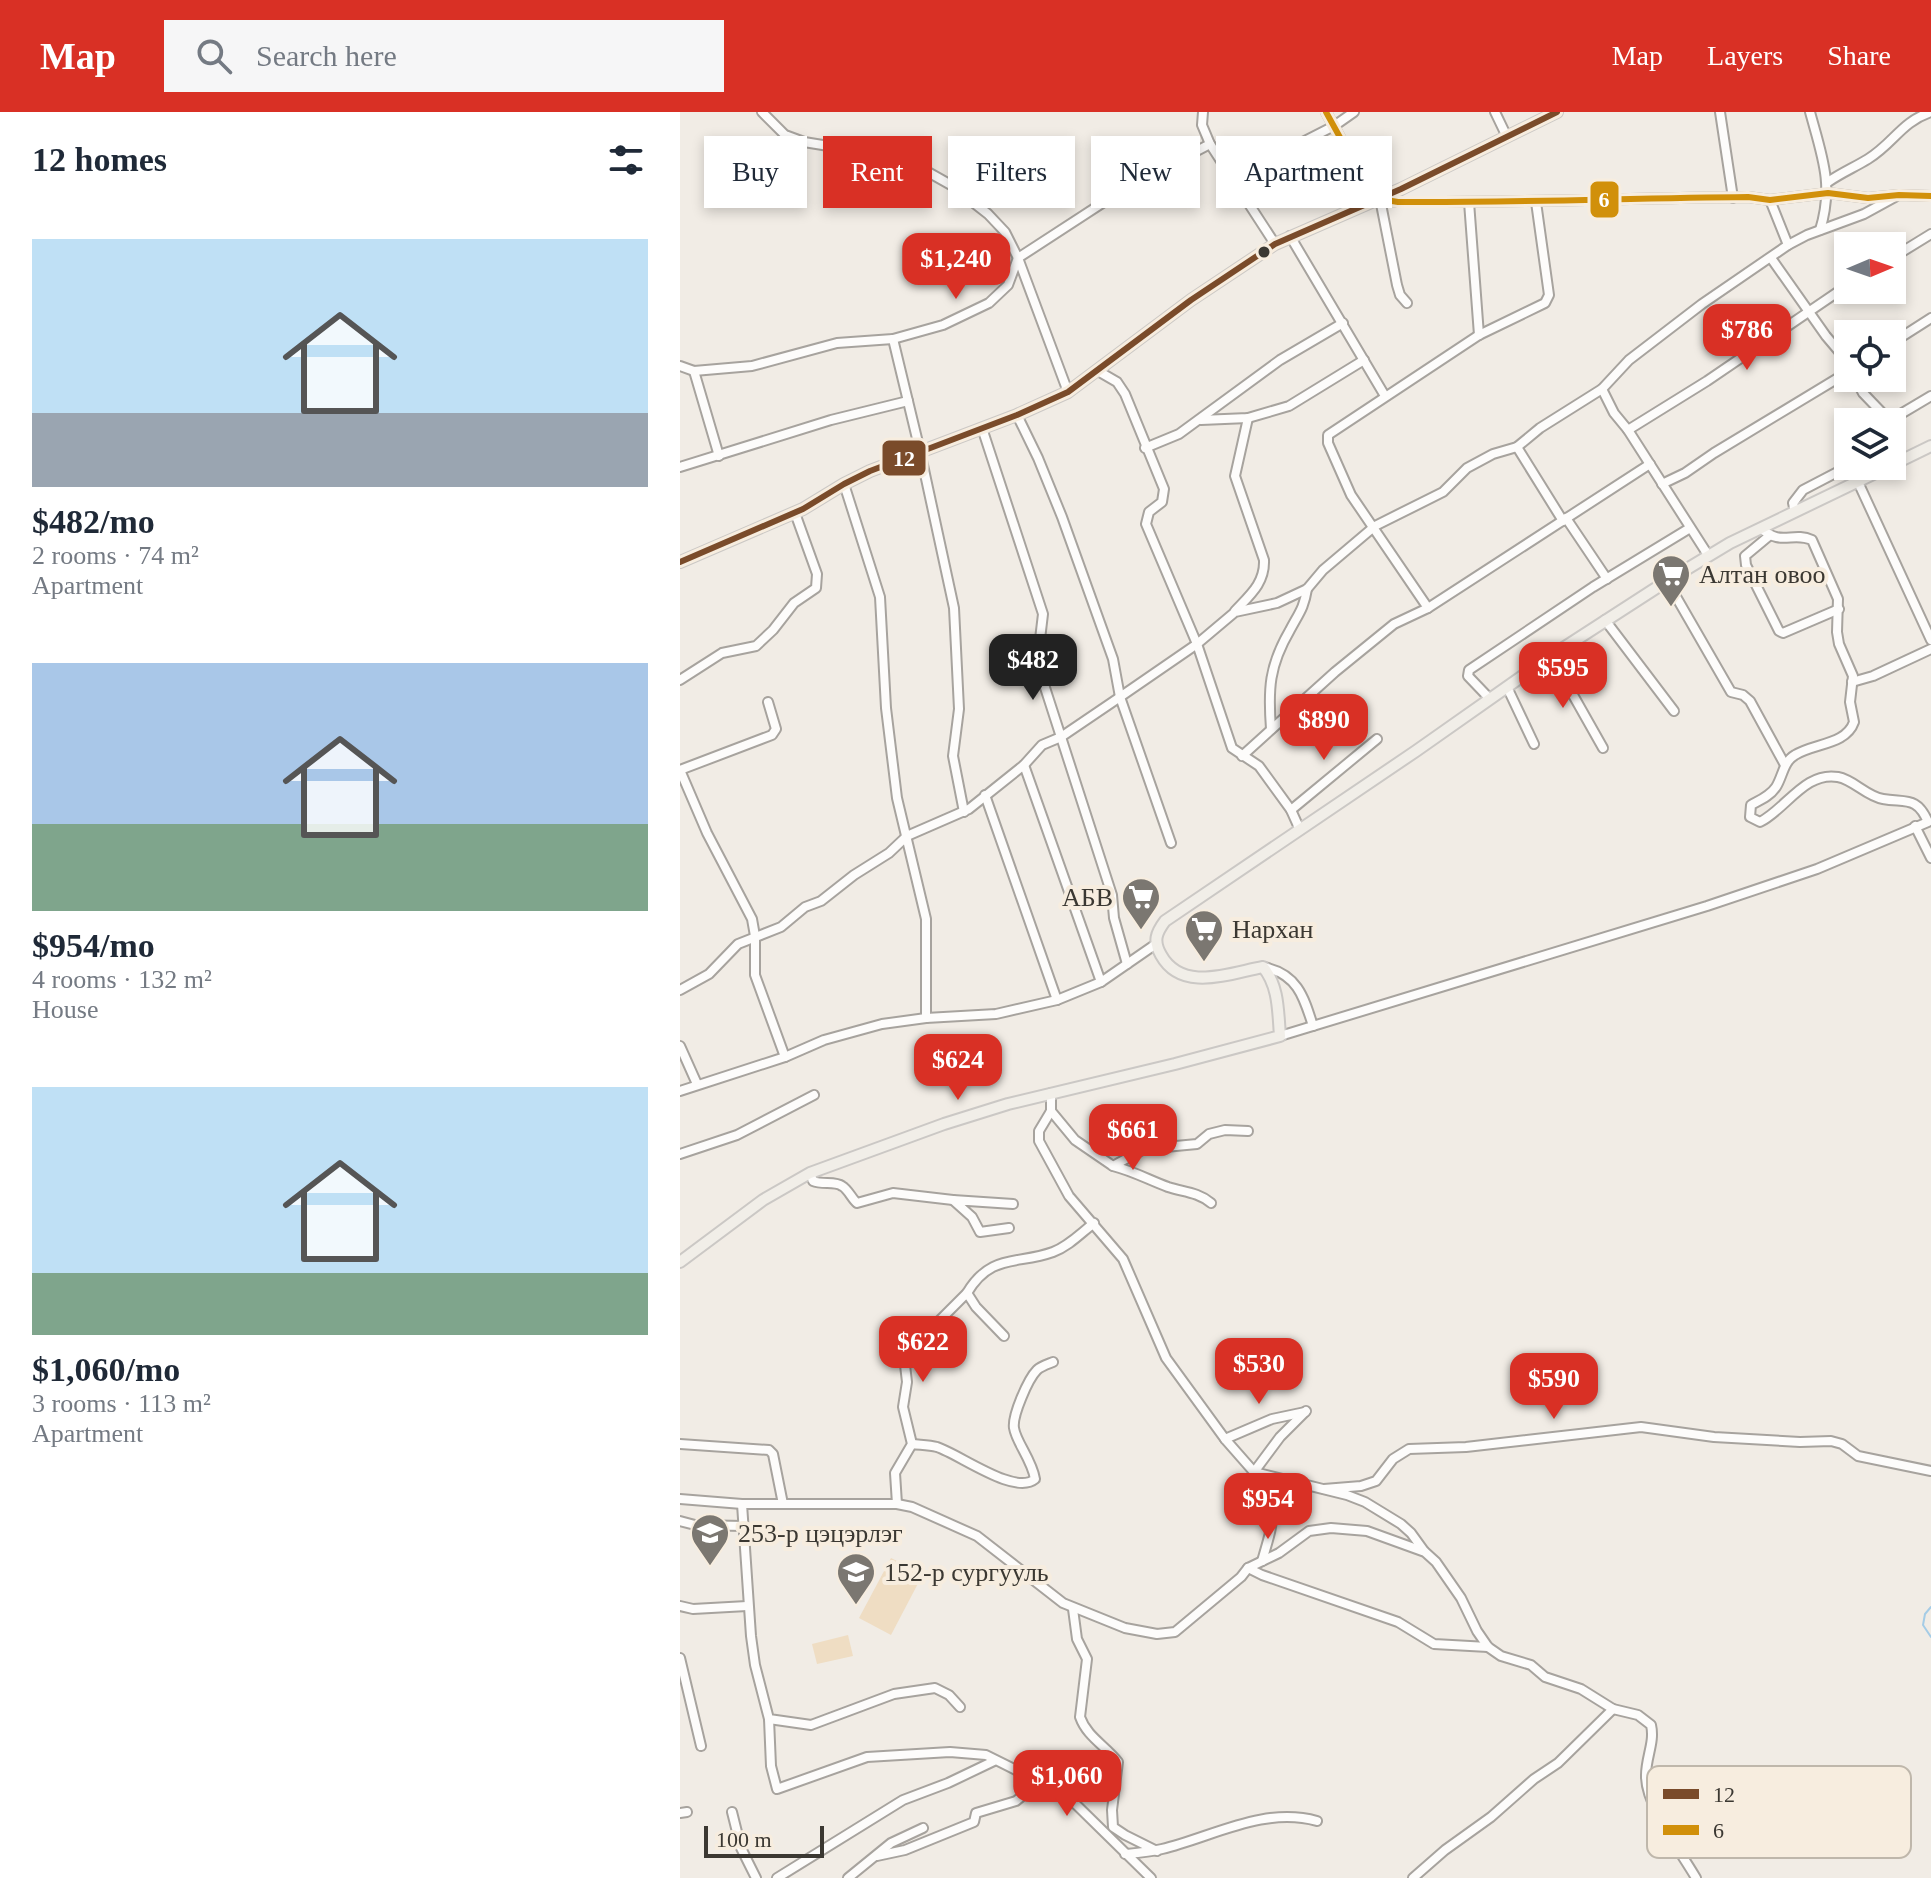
<!DOCTYPE html>
<meta charset="utf-8">
<style>
:root{--surface:#fff;--page:#f6f6f7;--text:#1f2937;--muted:#747a83;--accent:#d93025}
body{margin:0;font-family:Georgia,serif;background:var(--page);color:var(--text);height:100vh;display:flex;flex-direction:column;font-size:30px;white-space:nowrap}
*{box-sizing:border-box;margin:0}
p{font-size:26px;color:var(--muted)}
.icon{flex:none;width:44px;height:44px;fill:none;stroke:currentColor;stroke-width:2;stroke-linecap:round;stroke-linejoin:round}
.map{position:relative;flex:1;overflow:hidden}
.panel{display:flex;flex-direction:column;background:var(--surface);width:680px}
.panel>*{flex:none}
.guide{position:absolute;left:24px;top:24px;width:760px;height:72px;display:flex;gap:16px}
.needle{width:52px;rotate:88deg}
.controls{position:absolute;left:1154px;top:120px;display:grid;gap:16px}
.controls a{display:grid;place-items:center;width:72px;height:72px;border-radius:0px;background:var(--surface);box-shadow:0 4px 12px #0003;font-size:40px}
.scale{position:absolute;left:24px;bottom:20px;width:120px;box-sizing:border-box;padding-left:8px;border:4px solid #3b3832;border-top:0;font-size:22px;line-height:28px;white-space:nowrap;color:#3b3832;-webkit-text-stroke:6px #f7eddf;paint-order:stroke}
.price{position:absolute;translate:-50% -68px;padding:0 18px;border-radius:16px;background:var(--accent);color:#fff;font-size:26px;line-height:52px;filter:drop-shadow(0 2px 4px #0008)}
.price::after{content:'';position:absolute;left:50%;top:48px;width:24px;height:18px;margin-left:-12px;background:inherit;clip-path:polygon(0 0,100% 0,50% 100%)}
.price.current{background:#222;color:#fff}
ul{padding:0;list-style:none}
li{display:grid;align-content:center;gap:16px;height:424px;padding:0 32px}
li span{display:grid;place-items:center;height:248px;border-radius:0px;color:#555}
li>.icon{margin-inline-start:auto}
span .icon{width:144px;height:144px;fill:#fffc;stroke-width:1}
li b{font-size:34px}
h2{display:flex;justify-content:space-between;align-items:center;height:96px;padding:0 32px;font-size:34px}
.pill{padding:0 28px;border-radius:0px;background:var(--surface);box-shadow:0 4px 12px #0003;font-size:28px;line-height:72px}
.pill.current{background:var(--accent);color:#fff}
header{display:flex;align-items:center;gap:48px;box-sizing:border-box;height:112px;padding:0 40px;background:var(--accent);color:#fff}
header strong{font-size:38px}
nav{display:flex;gap:44px;margin-inline-start:auto;font-size:28px}
.search{width:560px;height:72px;background:var(--page);display:flex;align-items:center;gap:20px;box-sizing:border-box;padding:0 28px;border-radius:0px;color:var(--muted);font-size:30px}
main{display:flex;flex:1;min-height:0}
.map>svg:first-child{display:block}
.green{fill:#efddc3}
.lines{fill:none;stroke-linecap:round;stroke-linejoin:round}
.stream{stroke:#a5cce6;stroke-width:2}
.minor-casing{stroke:#a7a39e;stroke-width:12}
.major-casing{stroke:#cbc8c5;stroke-width:14}
.minor{stroke:#fdfcfb;stroke-width:8}
.major{stroke:#f1eee8;stroke-width:10}
.bus-1-casing{stroke:#f7eddf;stroke-width:12}
.bus-2-casing{stroke:#f7eddf;stroke-width:12}
.bus-1{stroke:#7a4b2a;stroke-width:6}
.bus-2{stroke:#d1900a;stroke-width:6}
.bus-dot{fill:#3b3832;stroke:#f7eddf;stroke-width:3}
.labels{text-anchor:middle;stroke-width:8;stroke-linejoin:round;paint-order:stroke}
.poi-label{font-size:26px;fill:#3b3832;stroke:#f7eddf;text-anchor:start}
.key{fill:#f7eddf;stroke:#bfb7ab;stroke-width:2}
.key-label{font-size:22px;fill:#3b3832}
.line-badge{stroke:#f7eddf;stroke-width:3}
.badge-label{font-size:22px;text-anchor:middle;font-weight:bold;fill:#fff}
</style>
<header>
<strong>Map</strong>
<div class="search"><svg class="icon" aria-label="search" viewBox="0 0 24 24"><circle cx="10" cy="10" r="6"/><path d="M15 15l6 6"/></svg>Search here</div>
<nav><a>Map</a><a>Layers</a><a>Share</a></nav>
</header>
<main>
<section class="panel">
<h2>12 homes<svg class="icon" aria-label="filters" viewBox="0 0 24 24"><path d="M4 7h16M4 17h16"/><circle cx="9" cy="7" r="2"/><circle cx="15" cy="17" r="2"/></svg></h2>
<ul>
<li><span style="background:linear-gradient(#bfe0f5 70%,#9aa5b1 0)"><svg class="icon" aria-label="home" viewBox="0 0 24 24"><path d="M3 11l9-7 9 7M6 9v11h12V9"/></svg></span><div><b>$482/mo</b><p>2 rooms · 74 m²</p><p>Apartment</p></div></li>
<li><span style="background:linear-gradient(#a9c7e8 65%,#7fa58c 0)"><svg class="icon" aria-label="home" viewBox="0 0 24 24"><path d="M3 11l9-7 9 7M6 9v11h12V9"/></svg></span><div><b>$954/mo</b><p>4 rooms · 132 m²</p><p>House</p></div></li>
<li><span style="background:linear-gradient(#bfe0f5 75%,#7fa58c 0)"><svg class="icon" aria-label="home" viewBox="0 0 24 24"><path d="M3 11l9-7 9 7M6 9v11h12V9"/></svg></span><div><b>$1,060/mo</b><p>3 rooms · 113 m²</p><p>Apartment</p></div></li>
</ul>
</section>
<div class="map">
<svg width="1251" height="1766" viewBox="0 0 1251 1766">
<rect width="100%" height="100%" fill="#f1ece5"/>
<g class="green">
<polygon points="211,1446 243,1462 211,1523 179,1506"/>
<polygon points="168,1523 173,1544 137,1552 132,1532"/>
</g>
<g class="lines">
<polyline class="stream" points="1251,1495 1245,1502 1243,1513 1251,1525"/>
<g class="minor-casing">
<g id="minor">
<polyline points="82,0 105,23 124,30 223,46 271,73 308,102 325,120 338,146 388,280"/>
<polyline points="523,0 522,13 530,32 595,132"/>
<path d="M646,0L689,78L700,87L718,90C835,91 951,86 1068,85L1090,88L1148,81L1188,86L1219,83L1251,84"/>
<polyline points="815,0 827,25"/>
<polyline points="1040,0 1053,86"/>
<path d="M1130,0C1142,44 1154,73 1140,118"/>
<polyline points="552,66 654,14 674,0"/>
<path d="M1148,70C1161,61 1175,55 1188,47C1214,31 1221,10 1251,0"/>
<polyline points="700,87 717,173 720,183 727,191"/>
<polyline points="1090,88 1108,133"/>
<polyline points="789,90 799,223"/>
<polyline points="610,124 705,284"/>
<polyline points="1091,146 1146,224 1168,250"/>
<polyline points="1212,146 1251,122"/>
<polyline points="213,227 240,339 274,496 279,597 273,644 284,700"/>
<polyline points="1212,231 1251,206"/>
<polyline points="0,254 14,259 72,254 157,231 213,227 263,213 309,191 328,173 338,146 444,77 530,32"/>
<polyline points="14,259 39,344"/>
<polyline points="418,259 437,270 445,282 484,377 482,390 469,400 466,412 517,532 552,636 579,654 611,698 620,718"/>
<polyline points="1175,266 1183,281 1207,306 1214,306 1251,284"/>
<polyline points="337,303 358,346 382,405 433,547 440,585 491,731"/>
<polyline points="521,308 568,306 609,294 684,248"/>
<polyline points="302,316 363,502 358,544 360,560 432,783 434,806 447,852"/>
<polyline points="948,318 1027,269 1168,173"/>
<polyline points="837,335 883,409"/>
<polyline points="465,336 499,322 600,248 663,211"/>
<polyline points="0,355 151,308 228,289"/>
<polyline points="1178,370 1251,528"/>
<polyline points="164,372 200,485 206,596 217,686 246,807 246,906"/>
<polyline points="982,372 1005,361 1034,341 1168,260"/>
<polyline points="1115,400 1113,391 1123,378 1169,354"/>
<polyline points="886,406 927,467"/>
<polyline points="1089,424 1065,444 1066,453 1099,519 1103,521 1159,497"/>
<polyline points="1028,443 948,318 934,301 922,277 949,248 1022,192 1108,133 1127,123 1184,102 1215,85"/>
<polyline points="987,469 1051,580 1063,583 1070,589 1105,653"/>
<polyline points="748,496 671,383 648,331 648,323 799,223 865,191 869,183 856,90"/>
<path d="M555,499C570,483 585,471 584,448L555,364L568,306"/>
<polyline points="925,508 994,599"/>
<polyline points="871,544 923,636"/>
<polyline points="0,568 42,541 76,534 93,518 114,491 136,476 137,462 115,401"/>
<polyline points="1172,570 1193,564 1251,537"/>
<polyline points="827,575 854,632"/>
<polyline points="810,587 788,564 789,558 913,475 1010,416"/>
<path d="M591,617C588,577 589,554 610,518C619,501 624,496 627,477"/>
<polyline points="562,644 655,560 714,512 748,496 970,352"/>
<polyline points="344,653 421,870"/>
<polyline points="0,658 27,721 72,807 75,824 75,863 105,945"/>
<polyline points="0,658 92,623 96,617 88,590"/>
<polyline points="305,683 377,888"/>
<polyline points="611,698 697,627"/>
<polyline points="1235,714 1251,746"/>
<path d="M583,855C617,861 624,885 633,914"/>
<polyline points="0,878 29,862 58,832 101,815 125,795 141,789 174,763 209,741 227,724 289,697 344,653 362,633 381,625 440,585 517,532 555,500 597,491 627,477 643,458 695,414 763,380 787,356 813,342 837,335 860,316 922,277"/>
<path d="M600,924L1027,794L1137,757L1248,710C1237,684 1226,691 1203,687C1186,684 1174,668 1158,665C1125,659 1106,697 1080,710L1070,705L1071,693C1080,688 1090,684 1096,675C1103,664 1103,650 1115,643C1134,631 1166,633 1174,610L1170,590L1173,564L1159,532L1157,520L1158,487L1132,428C1112,419 1101,435 1081,416"/>
<polyline points="0,934 17,972"/>
<polyline points="0,979 105,945 144,928 202,912 246,906 316,902 377,888 421,870 476,832"/>
<polyline points="371,981 371,999 359,1019 359,1029 389,1084 443,1147 486,1246 545,1327 574,1360 667,1383 685,1390 721,1412 731,1421 744,1439"/>
<polyline points="371,999 395,1028 433,1054 464,1037 517,1032 529,1022 545,1018 568,1019"/>
<polyline points="0,1042 57,1023 134,983"/>
<path d="M433,1054C453,1059 469,1068 488,1075C503,1080 518,1080 531,1091"/>
<path d="M130,1061L133,1069C142,1073 155,1069 162,1074C168,1077 172,1087 177,1091L213,1081L273,1088"/>
<polyline points="329,1116 300,1120 292,1105 273,1088 333,1092"/>
<path d="M287,1181C311,1141 337,1153 373,1140C389,1134 401,1121 414,1111"/>
<polyline points="545,1327 592,1307 625,1300"/>
<polyline points="0,1332 89,1338 93,1342 103,1392"/>
<path d="M232,1332C240,1333 249,1333 257,1335C279,1342 335,1384 355,1367C352,1348 336,1330 334,1316C332,1304 348,1267 357,1258C361,1254 368,1252 373,1250"/>
<polyline points="644,1377 681,1374 696,1369 713,1347 729,1337 786,1335 961,1315 1034,1325 1120,1330 1151,1329 1162,1332 1178,1344 1251,1359"/>
<path d="M0,1387L62,1392H217L232,1395L297,1424L383,1491L445,1516L477,1522L495,1520L561,1465L568,1456L599,1441L629,1419L651,1416L687,1419L745,1440L756,1450L781,1486L797,1519L808,1535L821,1544L851,1553L865,1565L901,1577L933,1597L958,1603L971,1613C975,1630 966,1645 966,1663C965,1693 1001,1740 1016,1766"/>
<polyline points="62,1392 71,1524 75,1553 89,1607 131,1613 214,1582 255,1576 269,1583 280,1595"/>
<polyline points="217,1392 215,1361 232,1332 223,1295 227,1270 225,1253 253,1215 287,1181 296,1195 324,1224"/>
<polyline points="0,1409 15,1413 63,1414"/>
<path d="M582,1449C595,1405 598,1400 574,1360L600,1325L626,1299"/>
<polyline points="568,1456 582,1463 718,1510 754,1532 808,1535"/>
<polyline points="0,1494 13,1497 67,1494"/>
<path d="M393,1497L397,1527L407,1547L400,1605C407,1625 426,1634 438,1650L432,1698L433,1715L445,1723L477,1739"/>
<polyline points="0,1546 21,1634"/>
<polyline points="89,1607 91,1654 97,1677 187,1645 270,1640 306,1643 342,1661 373,1670 471,1766"/>
<polyline points="52,1700 61,1736 76,1766"/>
<polyline points="0,1701 7,1700"/>
<path d="M445,1742C457,1741 470,1740 482,1737C532,1725 584,1694 637,1709"/>
<polyline points="197,1744 225,1738 294,1710 296,1701 336,1689 363,1667"/>
<polyline points="97,1766 223,1688 268,1671 314,1649"/>
<polyline points="168,1766 211,1731 243,1716"/>
<polyline points="733,1766 765,1738 811,1705 854,1667 878,1651 933,1597"/>
</g>
</g>
<g class="major-casing">
<g id="major">
<polyline points="1212,353 1251,334"/>
<polyline points="0,450 123,397 164,372 190,359 337,303 388,280 511,188 595,132 721,77 877,0"/>
<path d="M0,1150L83,1088L130,1061L264,1012L328,992L495,952L600,924C598,900 599,874 583,855C550,861 502,881 481,843C473,829 476,821 485,809L736,639L871,544L987,469L1050,431L1210,354"/>
</g>
</g>
<use href="#minor" class="minor"/>
<use href="#major" class="major"/>
<g class="bus-1-casing">
<polyline id="bus-1" points="0,450 123,397 164,372 190,359 337,303 388,280 511,188 595,132 721,77 877,0"/>
</g>
<g class="bus-2-casing">
<path id="bus-2" d="M646,0L689,78L700,87L718,90C835,91 951,86 1068,85L1090,88L1148,81L1188,86L1219,83L1251,84"/>
</g>
<use href="#bus-1" class="bus-1"/>
<use href="#bus-2" class="bus-2"/>
</g>
<defs>
<g id="supermarket-pin" transform="scale(2)"><path d="M0 17L-7.5 6A9.5 9.5 0 1 1 7.5 6Z" fill="#7b7771" stroke="#f7eddf"/><path d="M-6-5.5h2.5l.6 2H6L4.5 2H-2.5L-4.4-4H-6ZM-1.5 3.2a1.3 1.3 0 1 0 .1 0ZM3 3.2a1.3 1.3 0 1 0 .1 0Z" fill="#fff"/></g>
<g id="school-pin" transform="scale(2)"><path d="M0 17L-7.5 6A9.5 9.5 0 1 1 7.5 6Z" fill="#7b7771" stroke="#f7eddf"/><path d="M0-5L7-2L0 1L-7-2ZM-4 1L0 2.5L4 1V4Q0 6-4 4Z" fill="#fff"/></g>
</defs>
<g fill-rule="evenodd">
<use href="#supermarket-pin" x="991" y="462"/>
<use href="#supermarket-pin" x="461" y="785"/>
<use href="#supermarket-pin" x="524" y="817"/>
<use href="#school-pin" x="30" y="1421"/>
<use href="#school-pin" x="176" y="1460"/>
</g>
<circle class="bus-dot" cx="584" cy="140" r="7"/>
<g class="labels">
<g class="poi-label">
<text x="1019" y="471">Алтан овоо</text>
<text x="433" y="794" text-anchor="end">АБВ</text>
<text x="552" y="826">Нархан</text>
<text x="58" y="1430">253-р цэцэрлэг</text>
<text x="204" y="1469">152-р сургууль</text>
</g>
</g>
<rect x="967" y="1654" width="264" height="92" rx="12" class="key"/>
<rect x="983" y="1677" width="36" height="10" fill="#7a4b2a"/>
<rect x="983" y="1713" width="36" height="10" fill="#d1900a"/>
<g class="key-label">
<text x="1033" y="1690">12</text>
<text x="1033" y="1726">6</text>
</g>
<g class="line-badge">
<rect x="909" y="68" width="31" height="39" rx="8" fill="#d1900a"/>
<rect x="201" y="327" width="46" height="38" rx="8" fill="#7a4b2a"/>
</g>
<g class="badge-label">
<text x="924" y="95">6</text>
<text x="224" y="354">12</text>
</g>
</svg>
<div class="controls">
<a><svg class="needle" viewBox="-14 -14 28 28"><path d="M0-13l5 13h-10z" fill="#e53935"/><path d="M0 13l5-13h-10z" fill="#747a83"/></svg></a>
<a><svg class="icon" aria-label="locate" viewBox="0 0 24 24"><circle cx="12" cy="12" r="6"/><path d="M12 2v4M12 18v4M2 12h4M18 12h4"/></svg></a>
<a><svg class="icon" aria-label="layers" viewBox="0 0 24 24"><path d="M12 4l9 5-9 5-9-5zM3 14l9 5 9-5"/></svg></a>
</div>
<div class="scale">100 m</div>
<b class="price" style="left:276px;top:189px">$1,240</b>
<b class="price" style="left:1067px;top:260px">$786</b>
<b class="price current" style="left:353px;top:590px">$482</b>
<b class="price" style="left:883px;top:598px">$595</b>
<b class="price" style="left:644px;top:650px">$890</b>
<b class="price" style="left:278px;top:990px">$624</b>
<b class="price" style="left:453px;top:1060px">$661</b>
<b class="price" style="left:243px;top:1272px">$622</b>
<b class="price" style="left:579px;top:1294px">$530</b>
<b class="price" style="left:874px;top:1309px">$590</b>
<b class="price" style="left:588px;top:1429px">$954</b>
<b class="price" style="left:387px;top:1706px">$1,060</b>
<div class="guide">
<a class="pill">Buy</a>
<a class="pill current">Rent</a>
<a class="pill">Filters</a>
<a class="pill">New</a>
<a class="pill">Apartment</a>
</div>
</div>
</main>
